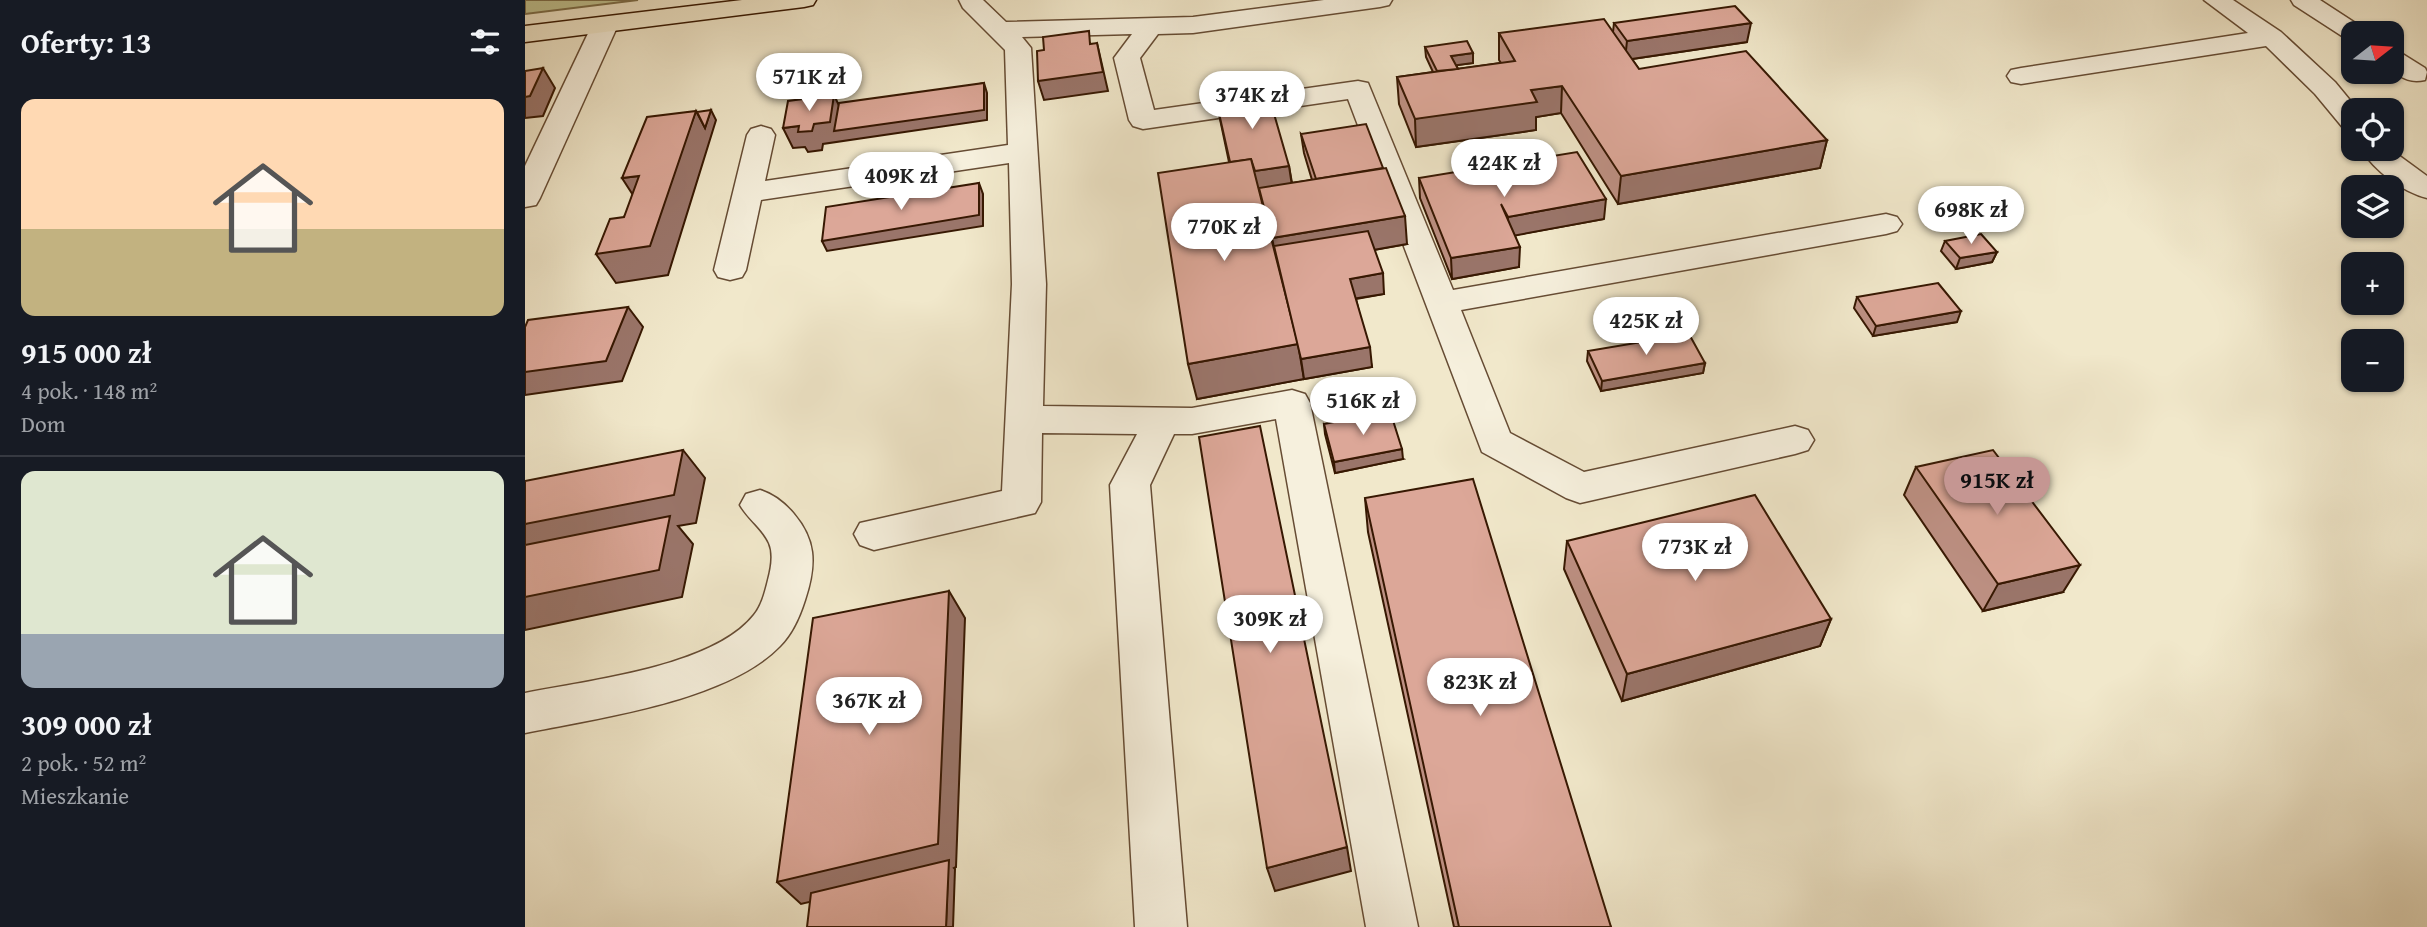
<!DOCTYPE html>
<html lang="pl">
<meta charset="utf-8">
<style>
:root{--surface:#171b24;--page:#242831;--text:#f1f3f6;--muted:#9ea1a6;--line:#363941;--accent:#c59692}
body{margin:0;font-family:"Gentium Book Plus",serif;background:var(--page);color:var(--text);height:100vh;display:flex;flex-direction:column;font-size:26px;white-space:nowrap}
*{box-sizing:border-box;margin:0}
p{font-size:23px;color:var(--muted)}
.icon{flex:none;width:38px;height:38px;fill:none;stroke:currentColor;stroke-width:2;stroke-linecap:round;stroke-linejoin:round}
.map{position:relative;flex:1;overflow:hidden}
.sheet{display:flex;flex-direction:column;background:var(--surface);width:525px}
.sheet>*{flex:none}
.needle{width:46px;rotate:73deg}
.controls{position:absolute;left:1816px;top:21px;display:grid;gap:14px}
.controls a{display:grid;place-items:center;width:63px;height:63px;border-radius:14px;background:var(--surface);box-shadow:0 2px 5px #0004;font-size:35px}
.price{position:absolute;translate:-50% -60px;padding:0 16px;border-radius:24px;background:#fff;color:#222;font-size:23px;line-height:46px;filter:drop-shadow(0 2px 4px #0008)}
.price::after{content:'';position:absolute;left:50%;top:42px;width:21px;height:16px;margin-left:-10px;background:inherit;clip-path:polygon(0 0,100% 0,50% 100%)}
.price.selected{background:var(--accent);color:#111}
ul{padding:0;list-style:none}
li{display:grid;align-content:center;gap:14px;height:371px;padding:0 21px}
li+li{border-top:2px solid var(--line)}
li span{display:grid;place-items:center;height:217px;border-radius:14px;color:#555}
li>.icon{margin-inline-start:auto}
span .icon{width:126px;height:126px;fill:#fffc;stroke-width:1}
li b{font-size:30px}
h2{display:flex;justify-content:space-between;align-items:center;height:84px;padding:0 21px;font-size:30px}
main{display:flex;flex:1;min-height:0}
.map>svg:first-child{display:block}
.green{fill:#c0c493;stroke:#7c6e4a;stroke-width:2}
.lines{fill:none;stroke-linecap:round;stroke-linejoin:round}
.minor-casing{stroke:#664c34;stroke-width:3}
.major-casing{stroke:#371802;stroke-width:3}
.minor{fill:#f6f0dd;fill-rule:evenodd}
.major{fill:#f1e8cb;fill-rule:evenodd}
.wall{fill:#bd9083;stroke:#371802;stroke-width:2}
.shaded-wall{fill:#9a756a;stroke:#371802;stroke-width:2}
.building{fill:#dca798;stroke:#371802;stroke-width:2}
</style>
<main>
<section class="sheet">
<h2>Oferty: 13<svg class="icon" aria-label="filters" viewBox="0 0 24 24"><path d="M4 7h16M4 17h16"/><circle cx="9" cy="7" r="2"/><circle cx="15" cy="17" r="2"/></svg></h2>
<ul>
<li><span style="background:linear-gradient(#ffd9b3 60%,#c2b280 0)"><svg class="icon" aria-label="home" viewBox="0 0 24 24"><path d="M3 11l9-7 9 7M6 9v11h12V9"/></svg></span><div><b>915 000 zł</b><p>4 pok. · 148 m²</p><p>Dom</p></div></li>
<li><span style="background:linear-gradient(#dfe7d0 75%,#9aa5b1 0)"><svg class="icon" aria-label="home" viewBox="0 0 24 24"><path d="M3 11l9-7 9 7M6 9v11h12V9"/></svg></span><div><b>309 000 zł</b><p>2 pok. · 52 m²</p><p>Mieszkanie</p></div></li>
</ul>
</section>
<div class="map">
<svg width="1902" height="927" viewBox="0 0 1902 927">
<rect width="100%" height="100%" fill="#f1e8cb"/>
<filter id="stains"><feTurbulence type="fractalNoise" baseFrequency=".00286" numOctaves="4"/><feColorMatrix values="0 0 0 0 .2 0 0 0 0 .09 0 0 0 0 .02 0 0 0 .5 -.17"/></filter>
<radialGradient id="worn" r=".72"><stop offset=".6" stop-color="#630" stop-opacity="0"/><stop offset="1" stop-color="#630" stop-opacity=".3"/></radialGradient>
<polygon class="green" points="0,0 113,0 0,14"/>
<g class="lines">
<g class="minor-casing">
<g id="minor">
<polygon points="434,0 458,0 481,22 668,17 799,0 867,0 864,5 855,7 668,33 633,34 615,58 629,110 833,81 843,83 928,290 1361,214 1372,217 1377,224 1372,231 1361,234 936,310 985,433 1059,472 1270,426 1283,430 1289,440 1283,450 1270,454 1055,503 1041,498 957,452 823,99 618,129 608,126 604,120 589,58 607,34 497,37 506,48 521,284 518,406 667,408 767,390 780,394 785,403 893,927 841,927 751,419 667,434 649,434 625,485 662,927 610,927 585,485 612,434 517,433 516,502 510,513 349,550 335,545 329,534 335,523 477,491 487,284 484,163 236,200 221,270 217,277 205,280 193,277 189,270 222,135 226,129 236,126 246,129 250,135 240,181 483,145 480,50 438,8"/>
<polygon points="1679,0 1708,0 1756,32 1810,82 1833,110 1829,110 1829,131 1819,129 1790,94 1741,46 1496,84 1486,82 1482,76 1486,70 1496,68 1723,33"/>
<polygon points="1766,0 1795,0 1838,28 1842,33 1829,33 1829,41 1820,38 1769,5"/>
<polygon points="80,17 89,20 93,25 15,198 11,205 0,207 0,166 67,25 71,20"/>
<path d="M1867,51L1876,53L1900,68L1902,72L1900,80C1886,83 1879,79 1867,71Z"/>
<path d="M1836,149H1865L1902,176V198C1877,192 1849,170 1836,149Z"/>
<path d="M235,490C259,497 284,526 287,552C289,568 285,585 280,600C275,616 267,634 255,646C202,701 73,718 0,733V693C64,680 188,667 229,615C237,605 240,592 243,580C246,569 249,554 244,543C238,529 223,519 215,505L221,494Z"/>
</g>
</g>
<g class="major-casing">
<polygon id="major" points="217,0 291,0 288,5 279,7 0,42 0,26"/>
</g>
<use href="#minor" class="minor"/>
<use href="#major" class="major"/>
</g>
<g class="wall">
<polygon points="1089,23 1222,42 1107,59 1114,69 1302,140 1295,168 1093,204 1036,113 1011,117 1011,130 891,147 874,104 872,77 908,72 901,57 900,47 948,53 948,63 931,65 933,69 976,63 974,60 974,33 1088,32"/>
<polygon points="691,100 764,166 767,183 787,180 779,153 776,134 882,244 849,250 859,294 831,299 847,367 779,379 778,372 779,379 672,399 704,162"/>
<polygon points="894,178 1079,219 990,235 994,267 927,279 895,198"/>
<polygon points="1420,241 1472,252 1467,262 1431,269 1416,251"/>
<polygon points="1332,297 1432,322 1348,336 1329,308"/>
<polygon points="1063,351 1180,363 1178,373 1076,391 1062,361"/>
<polygon points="799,424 878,459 810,473 800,434"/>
<polygon points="1391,467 1538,592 1458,611 1379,495"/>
<polygon points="840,498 1086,927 929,927 843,532"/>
<polygon points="1042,541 1306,619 1295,646 1097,701 1039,569"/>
</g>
<g class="shaded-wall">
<polygon points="1226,23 1222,42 1100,60 1102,41"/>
<polygon points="572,43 583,91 519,100 513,81"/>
<polygon points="948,53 948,63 926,66 926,56"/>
<polygon points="18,68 30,88 18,116 0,118 0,97"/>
<polygon points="459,83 462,93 462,120 298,144 297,150 283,152 280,147 268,148 258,128 289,124 309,95 318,114"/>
<polygon points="1037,86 1036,113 1011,117 1011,130 891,147 890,119 1006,90"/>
<polygon points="186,110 191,120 143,275 91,283 71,254 164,130 171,111 180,128"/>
<polygon points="1302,140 1295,168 1093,204 1096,176"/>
<polygon points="764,166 767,186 711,194 707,174"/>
<polygon points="114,176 115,206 97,178"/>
<polygon points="454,183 458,194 458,226 302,251 297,241"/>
<polygon points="1081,199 1079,219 982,237 983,217"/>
<polygon points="880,216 882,244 753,267 747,238"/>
<polygon points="995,247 994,267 927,279 926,258"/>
<polygon points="1472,252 1467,262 1431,269 1435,258"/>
<polygon points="858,273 859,294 827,299 825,279"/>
<polygon points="103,307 118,327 97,381 0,395 0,372"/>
<polygon points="1436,311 1432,322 1348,336 1351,326"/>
<polygon points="773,344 779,379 672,399 663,364"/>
<polygon points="845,347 847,367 779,379 776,359"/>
<polygon points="1180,363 1178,373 1076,391 1077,381"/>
<polygon points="877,449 878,459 810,473 809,462"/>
<polygon points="158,450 180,478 171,523 153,526 168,544 157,597 0,630 0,524"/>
<polygon points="1555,565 1538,592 1458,611 1473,584"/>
<polygon points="424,591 440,618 431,867 429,868 430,869 428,927 421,927 423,869 276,904 252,882"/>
<polygon points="1306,619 1295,646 1097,701 1102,674"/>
<polygon points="822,847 826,871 750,891 742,868"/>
</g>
<g class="building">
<polygon points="1210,6 1226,23 1102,41 1089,23"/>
<polygon points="1079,19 1114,69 1221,51 1302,140 1096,176 1037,86 1006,90 1012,102 890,119 872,77 990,61 974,33"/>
<polygon points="564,31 565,44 572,43 578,72 513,81 512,51 519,50 518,37"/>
<polygon points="942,41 948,53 926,56 933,69 912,71 900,47"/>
<polygon points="18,68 5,96 0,97 0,71"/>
<polygon points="459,83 459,110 309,131 314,103"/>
<polygon points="743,93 764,166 730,171 726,159 705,162 691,100"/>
<polygon points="309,95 305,122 289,124 287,131 273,132 274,126 258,128 263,101"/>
<polygon points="186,110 180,128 172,112"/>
<polygon points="171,111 125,246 71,254 85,219 99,217 114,176 97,178 122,117"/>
<polygon points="841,124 858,168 791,179 776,134"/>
<polygon points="1052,152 1081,199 983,217 976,204 995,247 926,258 894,178"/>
<polygon points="726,159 773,344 663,364 633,173"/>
<polygon points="861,168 880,216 747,238 734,188"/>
<polygon points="454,183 454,215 297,241 301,207"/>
<polygon points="843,231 858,273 825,279 845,347 776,359 749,246"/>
<polygon points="1456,234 1472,252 1435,258 1420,241"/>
<polygon points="1413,283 1436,311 1351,326 1332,297"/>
<polygon points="103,307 81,361 0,372 0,327 3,320"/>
<polygon points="1164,334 1180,363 1077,381 1063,351"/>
<polygon points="865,411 877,449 809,462 799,424"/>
<polygon points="735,426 822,847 742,868 674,437"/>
<polygon points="158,450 149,495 0,524 0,481"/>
<polygon points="1468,450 1555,565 1473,584 1391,467"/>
<polygon points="948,479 1086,927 934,927 840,498"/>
<polygon points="1230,495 1306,619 1102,674 1042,541"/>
<polygon points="145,516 134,570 0,597 0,545"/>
<polygon points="424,591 413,844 252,882 288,618"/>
<polygon points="424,860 421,927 282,927 286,893"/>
</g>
<rect width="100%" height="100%" filter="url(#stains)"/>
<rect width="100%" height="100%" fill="url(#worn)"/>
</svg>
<div class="controls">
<a><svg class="needle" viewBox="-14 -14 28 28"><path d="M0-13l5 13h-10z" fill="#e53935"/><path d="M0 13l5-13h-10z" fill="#9ea1a6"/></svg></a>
<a><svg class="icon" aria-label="locate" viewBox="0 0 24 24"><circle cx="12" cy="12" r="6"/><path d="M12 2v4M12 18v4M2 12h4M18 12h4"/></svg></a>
<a><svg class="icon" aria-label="layers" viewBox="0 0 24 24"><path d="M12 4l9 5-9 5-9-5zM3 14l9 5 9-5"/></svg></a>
<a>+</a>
<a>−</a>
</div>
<b class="price" style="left:284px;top:113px">571K zł</b>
<b class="price" style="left:727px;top:131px">374K zł</b>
<b class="price" style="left:979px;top:199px">424K zł</b>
<b class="price" style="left:376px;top:212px">409K zł</b>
<b class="price" style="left:1446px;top:246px">698K zł</b>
<b class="price" style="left:699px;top:263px">770K zł</b>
<b class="price" style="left:1121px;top:357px">425K zł</b>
<b class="price" style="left:838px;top:437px">516K zł</b>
<b class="price selected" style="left:1472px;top:517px">915K zł</b>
<b class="price" style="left:1170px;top:583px">773K zł</b>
<b class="price" style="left:745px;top:655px">309K zł</b>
<b class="price" style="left:955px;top:718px">823K zł</b>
<b class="price" style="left:344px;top:737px">367K zł</b>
</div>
</main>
